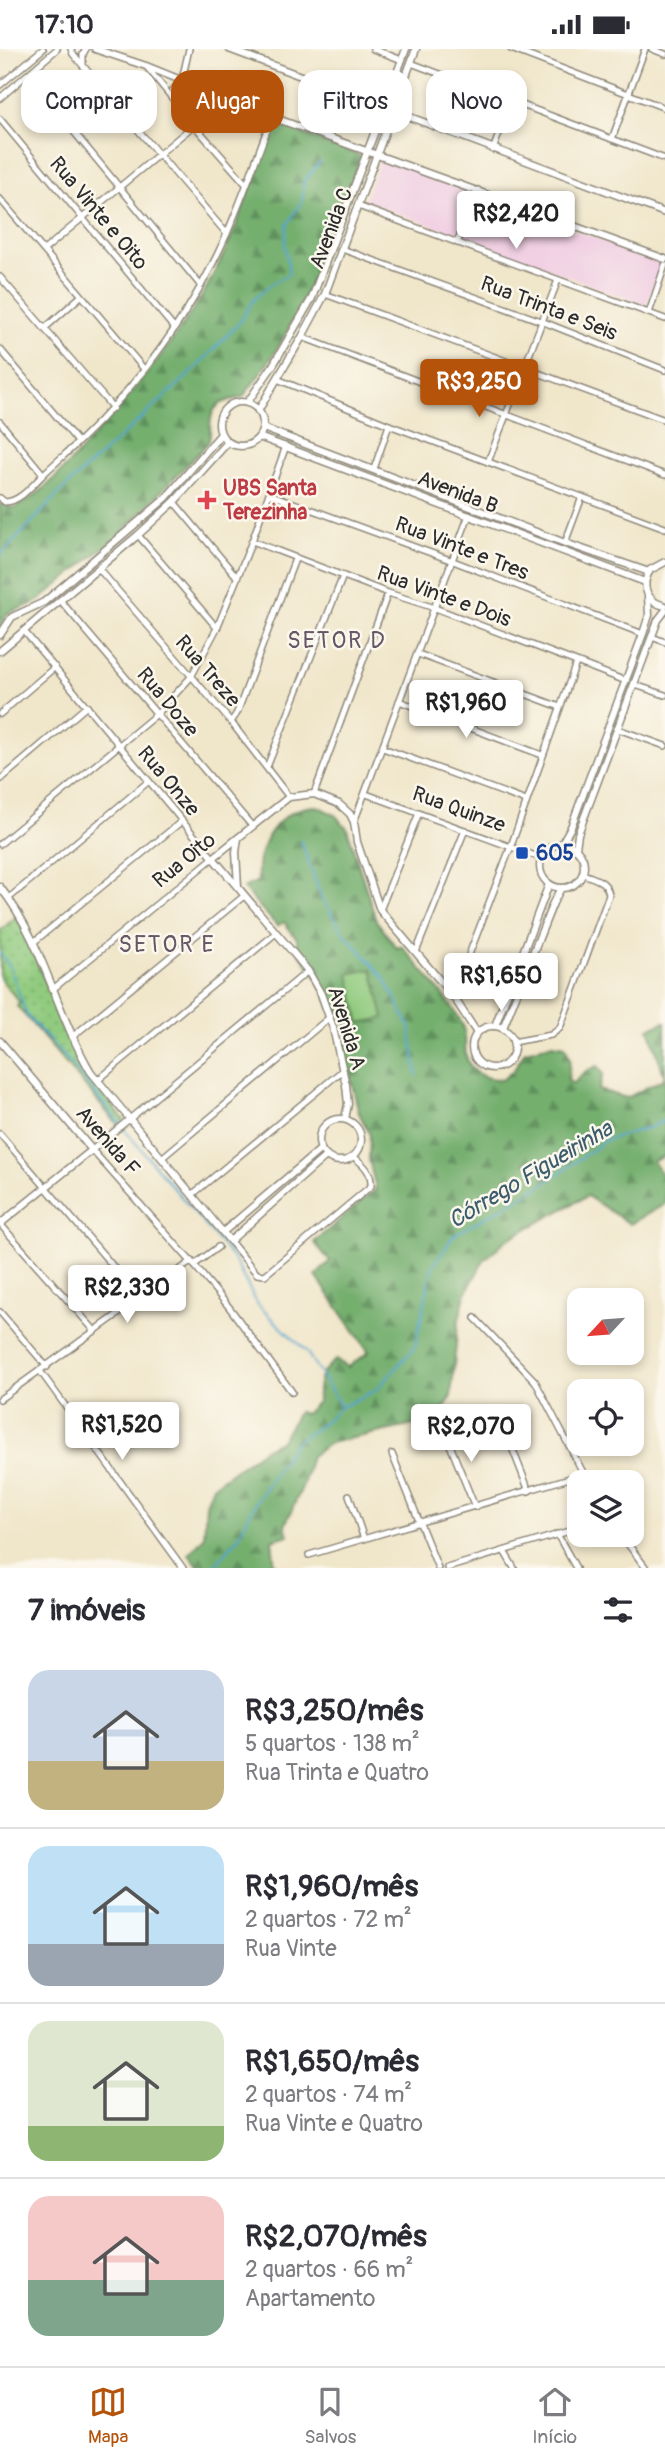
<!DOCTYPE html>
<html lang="pt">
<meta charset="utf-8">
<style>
:root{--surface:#fff;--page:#f2f2f3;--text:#2b2b33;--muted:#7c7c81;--line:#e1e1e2;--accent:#b45309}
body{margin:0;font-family:Pangolin,sans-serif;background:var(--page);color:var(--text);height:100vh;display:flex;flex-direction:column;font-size:26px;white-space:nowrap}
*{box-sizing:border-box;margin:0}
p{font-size:23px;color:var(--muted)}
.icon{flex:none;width:38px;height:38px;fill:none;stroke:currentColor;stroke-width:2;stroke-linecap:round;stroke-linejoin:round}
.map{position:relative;height:1519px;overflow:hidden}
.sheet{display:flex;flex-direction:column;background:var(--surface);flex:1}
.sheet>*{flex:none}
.hud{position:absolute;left:21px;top:21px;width:623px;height:63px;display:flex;gap:14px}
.needle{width:46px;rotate:244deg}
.tools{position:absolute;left:567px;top:1239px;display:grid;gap:14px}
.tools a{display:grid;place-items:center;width:77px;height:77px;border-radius:14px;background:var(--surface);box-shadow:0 4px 10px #0003;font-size:35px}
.price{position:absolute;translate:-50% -60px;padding:0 16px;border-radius:7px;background:#fff;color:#222;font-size:23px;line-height:46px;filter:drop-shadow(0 2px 4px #0008)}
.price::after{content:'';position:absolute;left:50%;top:42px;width:21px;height:16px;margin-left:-10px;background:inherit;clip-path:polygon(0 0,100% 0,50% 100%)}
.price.active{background:var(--accent);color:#fff}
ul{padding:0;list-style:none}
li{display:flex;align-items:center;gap:21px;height:175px;padding:0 28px}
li+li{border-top:2px solid var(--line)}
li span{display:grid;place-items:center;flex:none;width:196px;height:140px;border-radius:21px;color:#555}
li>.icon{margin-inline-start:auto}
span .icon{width:84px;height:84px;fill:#fffc;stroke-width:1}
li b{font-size:30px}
h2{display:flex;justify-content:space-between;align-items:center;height:84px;padding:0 28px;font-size:30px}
.pill{padding:0 24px;border-radius:21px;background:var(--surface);box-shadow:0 4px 10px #0003;font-size:24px;line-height:63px}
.pill.active{background:var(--accent);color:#fff}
.status{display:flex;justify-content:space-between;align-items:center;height:49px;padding:0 35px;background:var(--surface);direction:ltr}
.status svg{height:19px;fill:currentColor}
.tab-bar{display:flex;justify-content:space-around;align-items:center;height:98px;border-top:2px solid var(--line);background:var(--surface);font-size:19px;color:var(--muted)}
.tab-bar a{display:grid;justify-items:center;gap:4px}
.tab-bar .active{color:var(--accent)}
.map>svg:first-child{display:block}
.built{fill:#f1d0e3}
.grass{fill:url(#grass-dots);stroke:#5e7b55;stroke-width:2}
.forest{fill:url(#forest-firs);stroke:#506d4c;stroke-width:2}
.garden{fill:#91cb7f;stroke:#5e7b55;stroke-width:2}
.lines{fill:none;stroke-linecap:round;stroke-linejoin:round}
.stream{stroke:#53a5ce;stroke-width:2}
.minor-casing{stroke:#8e887a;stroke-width:8}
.tertiary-casing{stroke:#8e887a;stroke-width:9}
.minor{stroke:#fff;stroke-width:5}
.tertiary{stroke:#fff;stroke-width:6}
.health-dot{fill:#e0444e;stroke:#fbf7ec;stroke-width:2.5}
.transit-dot{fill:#1a4fb4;stroke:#fbf7ec;stroke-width:2.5}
.labels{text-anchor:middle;stroke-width:5;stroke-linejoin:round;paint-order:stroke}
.street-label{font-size:21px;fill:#2b2b2b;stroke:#fbf7ec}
.health-label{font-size:21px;font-weight:bold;fill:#be3a42;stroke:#fbf7ec;text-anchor:start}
.transit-label{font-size:21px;font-weight:bold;fill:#164399;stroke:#fbf7ec;text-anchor:start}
.neighbourhood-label{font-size:23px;letter-spacing:2px;fill:#655765;stroke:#fbf7ec}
.water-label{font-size:23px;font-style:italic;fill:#3b5c6c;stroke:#fbf7ec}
</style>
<div class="status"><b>17:10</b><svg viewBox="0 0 49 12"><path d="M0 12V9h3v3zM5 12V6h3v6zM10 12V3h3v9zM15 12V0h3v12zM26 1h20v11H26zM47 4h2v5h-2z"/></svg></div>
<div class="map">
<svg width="665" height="1519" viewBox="0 0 665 1519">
<defs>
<pattern id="grass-dots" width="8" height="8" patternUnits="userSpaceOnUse" patternTransform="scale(1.75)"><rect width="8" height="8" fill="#91cb7f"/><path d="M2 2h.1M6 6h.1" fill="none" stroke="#7dae6e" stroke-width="1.8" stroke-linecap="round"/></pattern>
<pattern id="forest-firs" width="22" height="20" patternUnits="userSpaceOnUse" patternTransform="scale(1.75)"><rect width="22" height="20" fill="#74af6e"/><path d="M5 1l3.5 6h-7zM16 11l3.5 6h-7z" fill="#5f8f5b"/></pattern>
</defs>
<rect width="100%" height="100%" fill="#fbf7ec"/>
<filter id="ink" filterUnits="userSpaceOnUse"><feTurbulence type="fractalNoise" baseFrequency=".0143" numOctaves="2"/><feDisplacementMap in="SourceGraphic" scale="14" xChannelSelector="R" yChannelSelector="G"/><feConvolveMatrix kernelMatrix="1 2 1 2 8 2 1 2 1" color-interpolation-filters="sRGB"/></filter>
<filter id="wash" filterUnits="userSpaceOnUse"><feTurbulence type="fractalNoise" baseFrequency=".00686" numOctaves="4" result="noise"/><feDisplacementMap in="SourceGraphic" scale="28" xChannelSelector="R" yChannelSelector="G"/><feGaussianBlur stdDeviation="1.57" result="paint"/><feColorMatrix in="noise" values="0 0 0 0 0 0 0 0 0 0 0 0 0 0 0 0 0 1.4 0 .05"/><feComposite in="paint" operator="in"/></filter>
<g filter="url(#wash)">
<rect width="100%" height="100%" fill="#f0e6ca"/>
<g class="built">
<polygon points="380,109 473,143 458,186 364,152"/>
<polygon points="479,145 662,214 646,257 464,188"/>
</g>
<path class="grass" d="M17,867C42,913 52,966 78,1011C91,1033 108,1052 124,1071L118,1076L17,957L20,954L0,929V882Z"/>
<g class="forest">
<path d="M275,74L361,107C337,171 313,235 280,295C270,313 255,331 243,348C229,351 213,353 211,370C209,379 212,384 208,394L119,486L37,553L8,564L0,578V454L14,459C46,444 69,414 93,388C134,341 177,291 208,236C236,185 254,128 275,74Z"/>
<path d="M317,757L335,766L347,779L376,871L397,899L402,897C418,917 454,955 463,977C469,993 459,1008 476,1023C483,1029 493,1030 502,1031L514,1021L525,1002L553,995L565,997L570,1010L568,1031L573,1035L586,1022L598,1017L603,1025L599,1041L627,1049L665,1029L649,979L665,973V1107L653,1112L665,1130V1155L630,1175L587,1147L506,1191L484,1211L465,1246L458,1274L451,1348L441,1365L423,1374L329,1394L311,1407L303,1436L285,1476L288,1486L272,1491L275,1519H200L189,1505L204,1488L206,1455L213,1437L264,1400L282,1391L298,1363L305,1365L318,1352C317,1333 320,1322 336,1311L348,1318L369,1303L316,1227L330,1212L314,1193L376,1140L369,1111L370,1086L359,1064L342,995L350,993L342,963L334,962L314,924L298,902L297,890L284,873L277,877L243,839L258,832C255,796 279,758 317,757Z"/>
</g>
<polygon class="garden" points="372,920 384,969 360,974 349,925"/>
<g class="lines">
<g class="stream">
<polyline points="0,507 61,442 191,324 240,273 253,251 270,236 289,225 285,195 287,176 302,152 304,132 320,113"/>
<polyline points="301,792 322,850 344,884 384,928 410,978 417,1026"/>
<polyline points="0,904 9,916 27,967 72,1016 120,1075"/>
<polyline points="123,1079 233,1209 258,1256 306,1302 341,1357"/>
<polyline points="213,1519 238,1489 254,1456 295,1393 317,1379 341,1358 376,1341 415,1298 432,1218 454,1186 547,1133 606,1091 651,1078 665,1071"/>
</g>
</g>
</g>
<g filter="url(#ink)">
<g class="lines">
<g class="minor-casing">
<g id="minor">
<polyline points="71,0 73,5 227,185"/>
<polyline points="373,0 402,11"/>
<polyline points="511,0 665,59"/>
<polyline points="652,0 665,5"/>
<polyline points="411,14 665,110"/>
<polyline points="83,15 83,5 86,0"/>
<polyline points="146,17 194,76 246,135"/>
<polyline points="27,26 201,237"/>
<polyline points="0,36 43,0"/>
<polyline points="0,49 57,0"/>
<polyline points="175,50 173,41 182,31 189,0"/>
<polyline points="0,70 174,279"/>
<polyline points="612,90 645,0"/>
<polyline points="493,101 511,52"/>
<polyline points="0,150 144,320"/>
<polyline points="358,157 665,270"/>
<polyline points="457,194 478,141"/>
<polyline points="342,200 541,272 665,321"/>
<polyline points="44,201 194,76"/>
<polyline points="0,228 113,359"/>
<polyline points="325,245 665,371"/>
<polyline points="649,264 665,216"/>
<polyline points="45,279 81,247"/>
<polyline points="302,288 665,426"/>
<polyline points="0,300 78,393"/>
<polyline points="277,330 389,376 665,479"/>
<polyline points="0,373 43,425"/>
<polyline points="488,413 558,231"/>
<polyline points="374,420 389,376"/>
<polyline points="269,445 453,512 643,585"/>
<path d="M0,449L5,453C22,453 37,430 50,419C118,360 178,287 217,206C239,162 254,114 272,68"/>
<polyline points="174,453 237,528"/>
<polyline points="138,486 217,579"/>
<polyline points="252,492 388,544 435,559 626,632"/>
<polyline points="565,494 582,448"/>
<polyline points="99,520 231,673 289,748"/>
<polyline points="60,551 252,777"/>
<polyline points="24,582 213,809 53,940"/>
<polyline points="652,588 665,593"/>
<polyline points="418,605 560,658"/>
<polyline points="635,636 665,646"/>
<polyline points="399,652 542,706"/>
<polyline points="0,665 55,618"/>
<polyline points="231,673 237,664 295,510"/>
<polyline points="618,680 665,697"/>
<polyline points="383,699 526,752"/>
<polyline points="267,718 343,527"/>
<polyline points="0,731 87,657"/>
<polyline points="314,745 388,544"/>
<polyline points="366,745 541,809"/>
<polyline points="354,773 469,466"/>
<polyline points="0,795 158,664 191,628 217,579 252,492 286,397"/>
<polyline points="9,849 149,732"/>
<polyline points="380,861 419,764"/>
<polyline points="35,892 182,772"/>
<polyline points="416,903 465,781"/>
<polyline points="453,947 511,797 576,614"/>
<polyline points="72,988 244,847"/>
<path d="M513,993L551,986L560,979L609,846C607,832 596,830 583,825"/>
<polyline points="98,1031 276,884"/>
<polyline points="0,1085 141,1250"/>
<polyline points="163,1108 330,968"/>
<polyline points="193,1145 343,1021"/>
<polyline points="0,1175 95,1282"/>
<path d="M230,1192L257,1225L265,1226L371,1137C372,1123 364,1116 354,1108"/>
<polyline points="194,1216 218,1198"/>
<polyline points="0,1263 47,1318"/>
<polyline points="475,1269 535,1332 588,1433"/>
<polyline points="40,1322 183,1519"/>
<polyline points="292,1343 229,1258 194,1216 92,1101 308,922"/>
<polyline points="0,1350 192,1212"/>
<polyline points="498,1363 529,1442"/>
<polyline points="444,1381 475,1458"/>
<polyline points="392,1405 438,1519"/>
<polyline points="349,1446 364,1490"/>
<polyline points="557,1485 576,1519"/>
<polyline points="621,1486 646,1519"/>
<polyline points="504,1502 514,1519"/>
<polyline points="309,1506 583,1425"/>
<polyline points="447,1519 579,1479"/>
</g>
</g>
<g class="tertiary-casing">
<g id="tertiary">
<polyline points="95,0 146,17 272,68 665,210"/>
<polyline points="229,0 665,164"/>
<circle cx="241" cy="375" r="22"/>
<polyline points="247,354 272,318 312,249 406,0"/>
<polyline points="258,362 302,288 325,245 416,0"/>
<polyline points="263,379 565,494 649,523"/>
<polyline points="259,388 645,533"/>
<path d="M665,513L650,521C640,537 647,553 665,557"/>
<polyline points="0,586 12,568 44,553 166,449 221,385"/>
<polyline points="0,602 138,486 174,453 228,393"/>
<polyline points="238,789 236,803 238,838"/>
<polyline points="562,794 571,778 643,585 649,566 648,547"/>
<circle cx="562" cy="817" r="22"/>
<polyline points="576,799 578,785 658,571 665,562"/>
<path d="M0,838C44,893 55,963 91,1023L230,1192L326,1107"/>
<circle cx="493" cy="998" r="21"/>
<polyline points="495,977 549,835"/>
<polyline points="503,979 553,854 561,839"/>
<polyline points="0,992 92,1101 0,1175"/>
<circle cx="340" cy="1091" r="21"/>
<polyline points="345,1070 348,1055 346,1036 333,979 321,945 308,922 290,900 213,809 289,748 314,745 339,755 350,765 354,773 357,793 380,861 453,947 477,984"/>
<polyline points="223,1183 321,1100"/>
</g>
</g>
<use href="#minor" class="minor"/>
<use href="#tertiary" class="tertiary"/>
</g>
</g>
<path class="health-dot" d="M203.5 440.5h7v7h7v7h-7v7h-7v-7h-7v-7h7z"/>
<rect class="transit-dot" x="515" y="797" width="14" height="14" rx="3.5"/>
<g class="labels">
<g class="street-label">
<text transform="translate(99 164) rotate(50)" y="7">Rua Vinte e Oito</text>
<text transform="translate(331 179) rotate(-69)" y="7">Avenida C</text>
<text transform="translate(549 259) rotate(21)" y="7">Rua Trinta e Seis</text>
<text transform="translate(458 443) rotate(21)" y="7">Avenida B</text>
<text transform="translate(462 499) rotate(21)" y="7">Rua Vinte e Tres</text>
<text transform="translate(444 547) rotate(20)" y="7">Rua Vinte e Dois</text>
<text transform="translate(208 622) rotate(49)" y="7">Rua Treze</text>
<text transform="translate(168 653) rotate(50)" y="7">Rua Doze</text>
<text transform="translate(169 732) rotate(50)" y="7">Rua Onze</text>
<text transform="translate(459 760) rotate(20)" y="7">Rua Quinze</text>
<text transform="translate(184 811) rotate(-39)" y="7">Rua Oito</text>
<text transform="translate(347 979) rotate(73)" y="7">Avenida A</text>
<text transform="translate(108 1092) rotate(49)" y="7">Avenida F</text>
</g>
<g class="health-label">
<text x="223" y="446">UBS Santa<tspan x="223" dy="24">Terezinha</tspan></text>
</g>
<g class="transit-label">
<text x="536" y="811">605</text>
</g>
<g class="neighbourhood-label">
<text x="337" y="599">SETOR D</text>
<text x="167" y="903">SETOR E</text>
</g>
<g class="water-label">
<text transform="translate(530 1125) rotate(-31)" y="8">Córrego Figueirinha</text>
</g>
</g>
</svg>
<div class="tools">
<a><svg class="needle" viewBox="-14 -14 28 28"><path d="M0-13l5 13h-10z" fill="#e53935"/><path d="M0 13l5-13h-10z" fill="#7c7c81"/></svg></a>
<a><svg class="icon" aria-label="locate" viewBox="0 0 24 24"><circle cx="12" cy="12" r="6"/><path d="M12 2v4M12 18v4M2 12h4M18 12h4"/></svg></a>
<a><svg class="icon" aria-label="layers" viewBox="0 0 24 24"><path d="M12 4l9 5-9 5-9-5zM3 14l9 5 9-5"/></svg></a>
</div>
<b class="price" style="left:516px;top:202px">R$2,420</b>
<b class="price active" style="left:479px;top:370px">R$3,250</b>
<b class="price" style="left:466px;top:691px">R$1,960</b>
<b class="price" style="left:501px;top:964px">R$1,650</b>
<b class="price" style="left:127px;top:1276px">R$2,330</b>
<b class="price" style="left:122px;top:1413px">R$1,520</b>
<b class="price" style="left:471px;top:1415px">R$2,070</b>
<div class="hud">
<a class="pill">Comprar</a>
<a class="pill active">Alugar</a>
<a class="pill">Filtros</a>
<a class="pill">Novo</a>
</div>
</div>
<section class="sheet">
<h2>7 imóveis<svg class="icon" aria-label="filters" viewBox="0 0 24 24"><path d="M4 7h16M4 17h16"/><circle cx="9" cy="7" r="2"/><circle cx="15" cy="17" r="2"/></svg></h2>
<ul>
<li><span style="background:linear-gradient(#c9d6e8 65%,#c2b280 0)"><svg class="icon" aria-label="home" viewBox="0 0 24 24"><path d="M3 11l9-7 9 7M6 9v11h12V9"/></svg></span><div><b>R$3,250/mês</b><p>5 quartos · 138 m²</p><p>Rua Trinta e Quatro</p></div></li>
<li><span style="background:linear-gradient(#bfe0f5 70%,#9aa5b1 0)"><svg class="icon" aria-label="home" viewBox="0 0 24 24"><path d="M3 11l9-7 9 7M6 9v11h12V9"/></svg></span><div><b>R$1,960/mês</b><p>2 quartos · 72 m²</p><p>Rua Vinte</p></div></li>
<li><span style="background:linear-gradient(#dfe7d0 75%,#8fb573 0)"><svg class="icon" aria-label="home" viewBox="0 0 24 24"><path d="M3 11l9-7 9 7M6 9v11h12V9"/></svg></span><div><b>R$1,650/mês</b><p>2 quartos · 74 m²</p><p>Rua Vinte e Quatro</p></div></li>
<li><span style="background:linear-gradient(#f6c9c9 60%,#7fa58c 0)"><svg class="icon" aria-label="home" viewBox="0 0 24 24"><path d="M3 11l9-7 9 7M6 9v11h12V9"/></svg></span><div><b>R$2,070/mês</b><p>2 quartos · 66 m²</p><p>Apartamento</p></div></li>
</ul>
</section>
<nav class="tab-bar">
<a class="active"><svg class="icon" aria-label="map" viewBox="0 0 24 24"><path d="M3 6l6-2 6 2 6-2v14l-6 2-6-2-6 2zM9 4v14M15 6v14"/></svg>Mapa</a>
<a><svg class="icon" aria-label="saved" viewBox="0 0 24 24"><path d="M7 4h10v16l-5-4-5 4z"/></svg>Salvos</a>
<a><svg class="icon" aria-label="home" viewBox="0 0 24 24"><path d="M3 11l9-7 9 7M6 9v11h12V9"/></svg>Início</a>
</nav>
